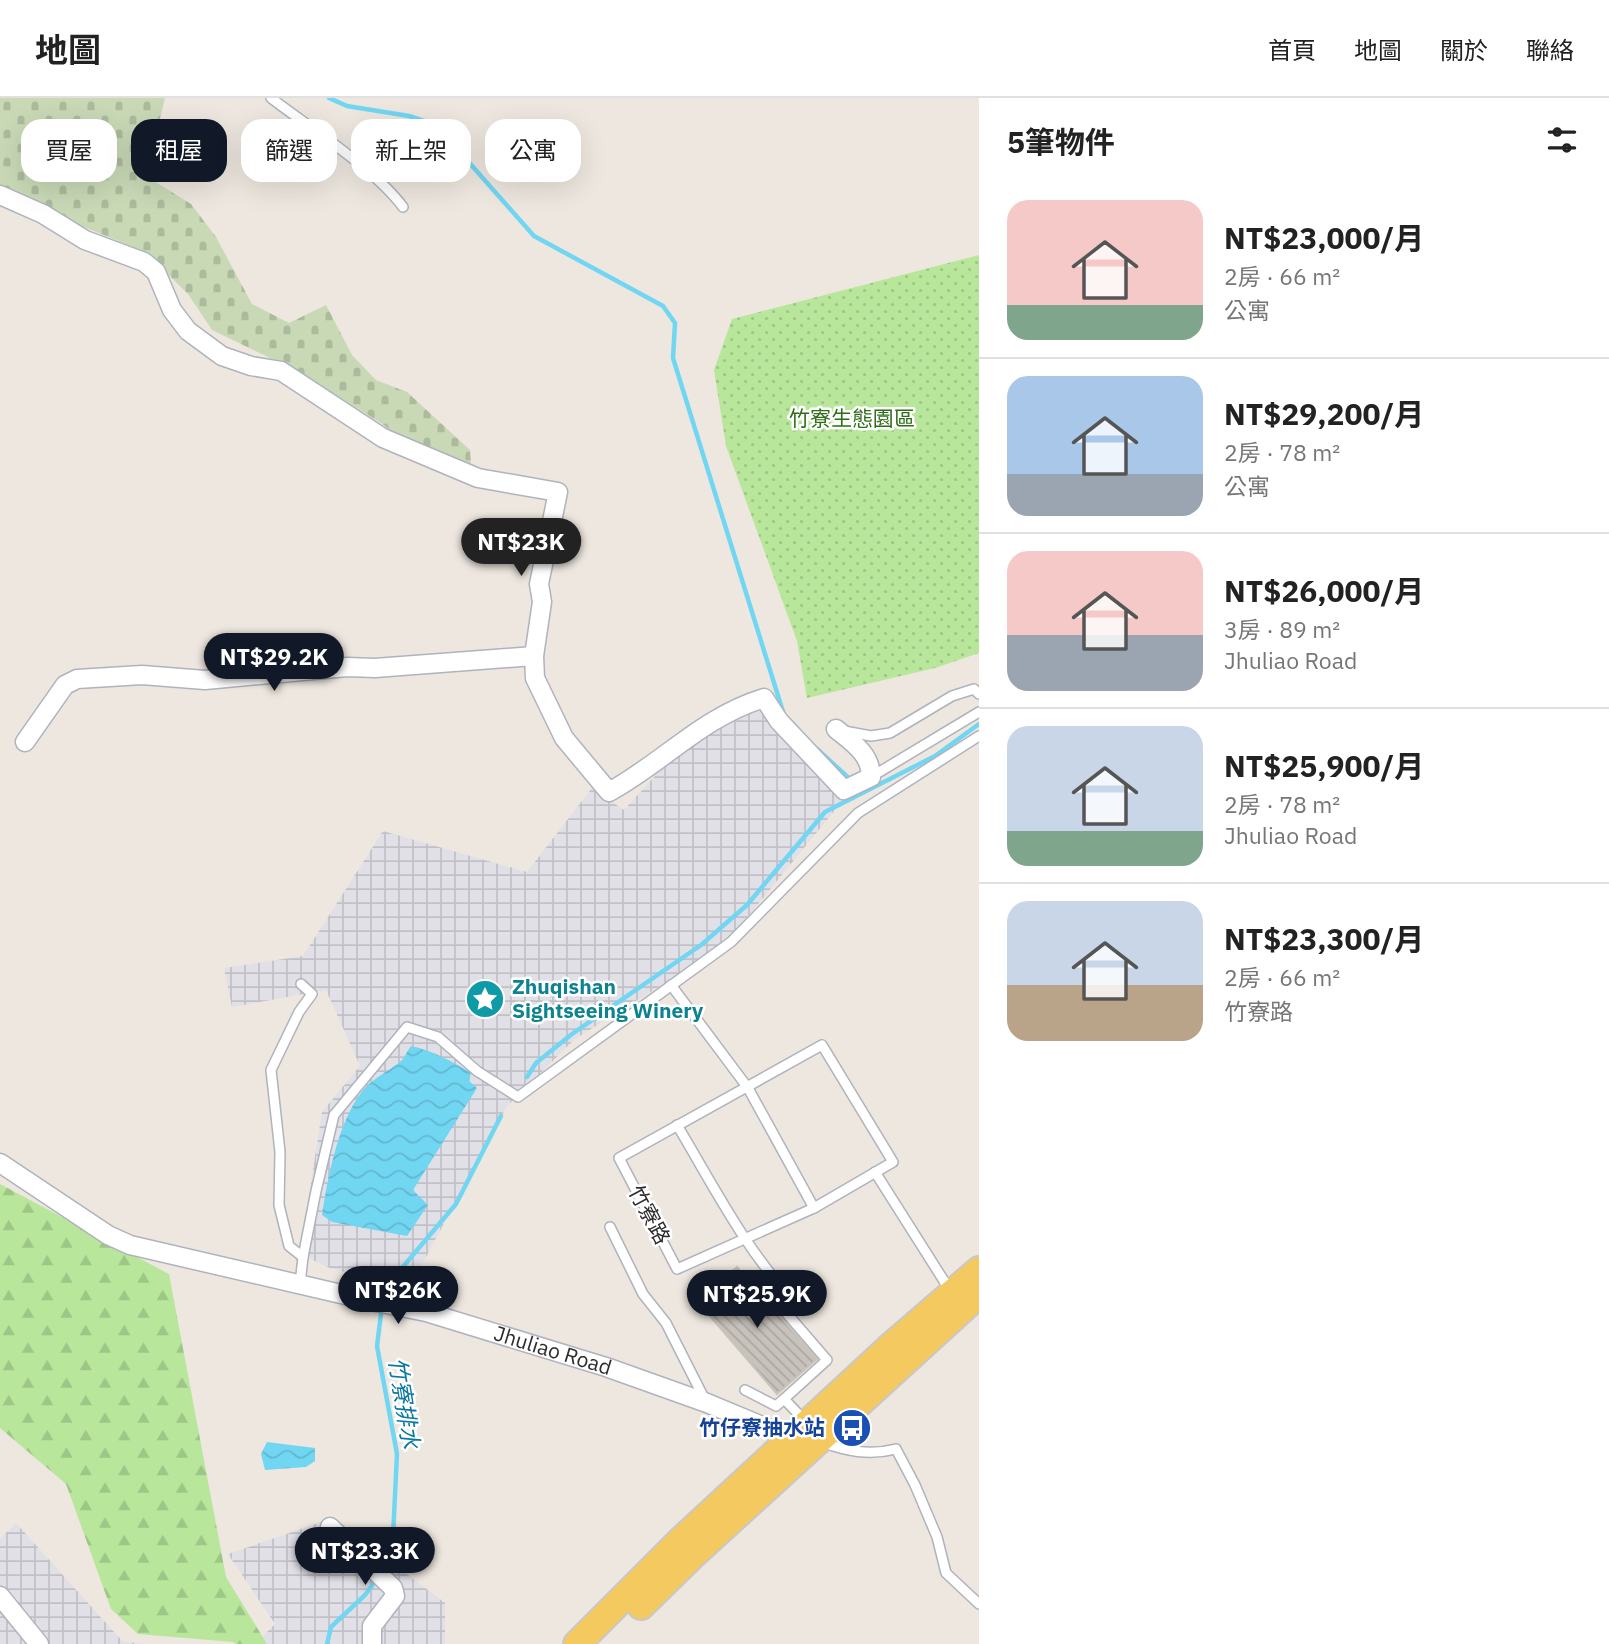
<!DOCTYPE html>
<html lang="zh-TW">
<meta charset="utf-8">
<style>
:root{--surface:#fff;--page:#f2f2f2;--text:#222;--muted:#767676;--line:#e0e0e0;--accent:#111827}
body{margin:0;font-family:"IBM Plex Sans","Noto Sans TC",sans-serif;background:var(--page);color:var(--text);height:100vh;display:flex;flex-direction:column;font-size:26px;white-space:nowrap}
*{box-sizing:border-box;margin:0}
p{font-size:23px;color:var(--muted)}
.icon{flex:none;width:38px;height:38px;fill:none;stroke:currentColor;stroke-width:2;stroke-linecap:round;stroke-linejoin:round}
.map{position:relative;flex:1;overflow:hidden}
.panel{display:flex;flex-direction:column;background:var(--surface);width:630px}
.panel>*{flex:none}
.top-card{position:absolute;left:21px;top:21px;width:665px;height:63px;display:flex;gap:14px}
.price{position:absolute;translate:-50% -60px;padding:0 16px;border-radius:24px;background:var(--accent);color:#fff;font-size:23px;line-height:46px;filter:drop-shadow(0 2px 4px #0008)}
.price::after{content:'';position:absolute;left:50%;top:42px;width:21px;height:16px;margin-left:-10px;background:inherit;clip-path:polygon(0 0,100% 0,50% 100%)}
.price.active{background:#222;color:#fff}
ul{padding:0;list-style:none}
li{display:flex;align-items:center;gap:21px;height:175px;padding:0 28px}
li+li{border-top:2px solid var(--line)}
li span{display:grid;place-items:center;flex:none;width:196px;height:140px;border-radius:21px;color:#555}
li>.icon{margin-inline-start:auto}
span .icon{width:84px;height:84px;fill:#fffc;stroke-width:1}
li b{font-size:30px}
h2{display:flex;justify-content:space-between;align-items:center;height:84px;padding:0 28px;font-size:30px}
.chip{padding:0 24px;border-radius:21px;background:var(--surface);box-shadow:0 7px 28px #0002;font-size:24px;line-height:63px}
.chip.active{background:var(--accent);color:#fff}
header{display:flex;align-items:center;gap:42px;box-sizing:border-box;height:98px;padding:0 35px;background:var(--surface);border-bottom:2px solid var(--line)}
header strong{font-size:33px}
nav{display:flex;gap:38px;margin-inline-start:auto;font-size:24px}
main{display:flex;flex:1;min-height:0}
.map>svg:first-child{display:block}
.industrial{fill:url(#industrial-grid)}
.forest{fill:url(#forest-firs)}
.cemetery{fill:url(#cemetery-stones)}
.park{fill:url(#park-dots)}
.water{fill:url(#water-waves)}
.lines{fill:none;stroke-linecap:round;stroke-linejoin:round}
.stream{stroke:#71d6f2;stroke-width:4.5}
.building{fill:url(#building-back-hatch);stroke:#cac3b9;stroke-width:2}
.lane-casing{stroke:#afb3bd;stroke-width:12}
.street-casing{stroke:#afb3bd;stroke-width:21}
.primary-casing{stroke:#c8c8c8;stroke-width:30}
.lane{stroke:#fff;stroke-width:9}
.street{stroke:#fff;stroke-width:18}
.primary{stroke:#f4c95f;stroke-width:26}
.labels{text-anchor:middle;stroke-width:5;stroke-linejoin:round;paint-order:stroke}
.park-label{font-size:21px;fill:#2f6d19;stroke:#fff}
.culture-label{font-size:21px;font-weight:bold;fill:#0d838f;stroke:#fff;text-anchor:start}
.street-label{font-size:21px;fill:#2d2d2d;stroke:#fff}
.transit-label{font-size:21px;font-weight:bold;fill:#164399;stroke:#fff;text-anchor:end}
.water-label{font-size:23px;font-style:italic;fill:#0b77a3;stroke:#fff}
</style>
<header>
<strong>地圖</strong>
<nav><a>首頁</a><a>地圖</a><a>關於</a><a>聯絡</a></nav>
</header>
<main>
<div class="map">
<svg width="979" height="1546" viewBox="0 0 979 1546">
<defs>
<pattern id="industrial-grid" width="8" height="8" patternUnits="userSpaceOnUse" patternTransform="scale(1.75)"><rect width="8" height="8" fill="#e1e0e7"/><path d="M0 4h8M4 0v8" fill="none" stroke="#c1c0c6"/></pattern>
<pattern id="forest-firs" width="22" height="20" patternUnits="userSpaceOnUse" patternTransform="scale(1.75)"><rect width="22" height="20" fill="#b8e69b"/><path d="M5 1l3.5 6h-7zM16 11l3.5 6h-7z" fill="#9ec686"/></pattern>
<pattern id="cemetery-stones" width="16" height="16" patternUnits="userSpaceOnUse" patternTransform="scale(1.75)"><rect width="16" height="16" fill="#c9d9b6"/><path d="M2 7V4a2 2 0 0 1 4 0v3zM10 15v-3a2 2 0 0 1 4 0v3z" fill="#adbb9d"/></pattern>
<pattern id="park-dots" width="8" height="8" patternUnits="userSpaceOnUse" patternTransform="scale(1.75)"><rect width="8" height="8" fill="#b8e69b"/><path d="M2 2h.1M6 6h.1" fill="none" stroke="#9ec686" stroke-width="1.8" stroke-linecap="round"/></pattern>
<pattern id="water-waves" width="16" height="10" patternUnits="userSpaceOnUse" patternTransform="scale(1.75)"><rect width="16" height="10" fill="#71d6f2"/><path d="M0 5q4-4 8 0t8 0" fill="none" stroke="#62b8d0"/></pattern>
<pattern id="building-back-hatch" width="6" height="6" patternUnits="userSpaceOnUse" patternTransform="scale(1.75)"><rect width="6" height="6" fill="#c7c2bb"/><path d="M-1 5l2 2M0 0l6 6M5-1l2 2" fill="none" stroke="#aba7a1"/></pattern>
</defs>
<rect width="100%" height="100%" fill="#eee7df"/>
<g class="industrial">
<polygon points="769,603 777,636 844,701 723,849 575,941 507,1008 410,1189 332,1171 300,1156 322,1014 360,968 326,892 232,909 224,870 303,858 383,733 527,774 592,690 624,712 695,634"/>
<polygon points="333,1420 445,1505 445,1546 255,1546 275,1526 228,1456"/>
<polygon points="16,1425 123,1544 146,1546 0,1546 0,1441"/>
</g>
<polygon class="forest" points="0,1086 169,1176 226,1479 267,1546 236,1546 233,1544 138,1536 111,1511 66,1386 0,1330"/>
<polygon class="cemetery" points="0,0 165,0 155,41 149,80 191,106 216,139 252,206 289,225 326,207 352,257 376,282 407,294 470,352 471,366 462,374 422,360 384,327 328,292 266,258 212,232 188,196 145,154 50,115 0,89"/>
<polygon class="park" points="979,157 979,555 935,570 807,600 797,543 726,348 714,272 732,221"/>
<g class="water">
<path d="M411,948C434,953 451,963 471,975L469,983L477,990L413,1092L428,1107L407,1138L332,1124L322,1117C328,1078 338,1024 363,992C374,979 390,973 402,962C405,958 408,952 411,948Z"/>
<polygon points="267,1344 315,1350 315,1363 306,1369 265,1372 261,1356"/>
</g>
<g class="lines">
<g class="stream">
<polyline points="329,0 347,8 409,18 436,27 534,138 663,208 675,225 673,260 784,617"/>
<polyline points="817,651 852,683"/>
<polyline points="527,979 536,965 572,936 701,847 747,807 825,714 935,658 979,626"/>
<polyline points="396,1177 456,1106 501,1018"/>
<polyline points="381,1216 377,1248 397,1356 393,1438 382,1474"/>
<polyline points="327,1546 331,1529 365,1497 377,1481"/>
</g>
</g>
<polygon class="building" points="737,1169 817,1261 777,1296 697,1203"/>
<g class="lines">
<g class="lane-casing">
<g id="lane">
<path d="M271,0C310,30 374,70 403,109"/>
<polyline points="844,633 871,638 890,635 952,598 974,591 979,596"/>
<polyline points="871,679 979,614"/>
<polyline points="301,886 312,896 299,914 271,972 280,1054 279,1107 289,1148 303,1159"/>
<polyline points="671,887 748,990 814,1110"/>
<polygon points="822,947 893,1064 814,1110 677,1171 619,1060"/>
<path d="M677,1027C713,1087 745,1151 793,1202"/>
<polyline points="875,1074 951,1194"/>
<polyline points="610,1129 643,1196 666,1225 706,1304"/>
<polyline points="300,1186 303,1159 316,1093 334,1017 407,929 438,939 477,973 518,999 731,844 858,715 979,638"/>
<polyline points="783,1211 827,1262 784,1301 806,1324"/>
<polyline points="745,1292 776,1308 784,1301"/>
<path d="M821,1344C847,1353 869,1358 896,1351L915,1387L937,1439L946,1475L979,1506"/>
</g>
</g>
<g class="street-casing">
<g id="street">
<path d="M0,97L43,116L85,142L144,164L156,174L172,212L188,233L222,258L251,268L281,273L383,340L478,380L558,394L539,486L542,504L534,558L535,580L564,640L609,694C664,664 702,619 764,600L779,623L844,692L871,679C871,656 852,644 836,631"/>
<polyline points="25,644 65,587 77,581 142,577 205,582 347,569 375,570 534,558"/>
<path id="s1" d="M0,1065L108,1137L130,1147L367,1202L426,1214L606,1269L707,1305L791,1340L801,1342"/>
<polyline points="330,1429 393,1490 395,1498 372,1528 372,1546"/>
<polyline points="0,1498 39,1546"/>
</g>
</g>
<g class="primary-casing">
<g id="primary">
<polyline points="641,1508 692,1458 979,1196"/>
<polyline points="577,1546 680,1443 892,1247 979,1172"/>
</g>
</g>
<use href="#lane" class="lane"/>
<use href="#street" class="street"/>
<use href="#primary" class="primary"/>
</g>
<defs>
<g id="sight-disc" transform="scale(2.0125)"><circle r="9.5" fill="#0f9aa8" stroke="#fff"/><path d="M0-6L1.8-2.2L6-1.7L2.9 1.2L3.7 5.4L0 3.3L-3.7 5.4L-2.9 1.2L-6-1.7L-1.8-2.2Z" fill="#fff"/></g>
<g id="bus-disc" transform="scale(2.0125)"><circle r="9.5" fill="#1a4fb4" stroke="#fff"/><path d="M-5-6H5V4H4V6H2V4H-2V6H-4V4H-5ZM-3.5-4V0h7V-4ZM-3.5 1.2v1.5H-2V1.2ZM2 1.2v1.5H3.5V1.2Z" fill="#fff"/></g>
</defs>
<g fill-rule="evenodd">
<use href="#sight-disc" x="485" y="901"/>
<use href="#bus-disc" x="852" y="1330"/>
</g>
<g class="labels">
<g class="park-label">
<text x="852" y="328">竹寮生態園區</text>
</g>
<g class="culture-label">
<text x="512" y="896">Zhuqishan<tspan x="512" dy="24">Sightseeing Winery</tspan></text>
</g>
<g class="street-label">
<text transform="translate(649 1117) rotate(62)" y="7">竹寮路</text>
<text dy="7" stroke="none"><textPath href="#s1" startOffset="590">Jhuliao Road</textPath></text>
</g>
<g class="transit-label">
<text x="825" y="1337">竹仔寮抽水站</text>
</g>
<g class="water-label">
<text transform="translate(404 1305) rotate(81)" y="8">竹寮排水</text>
</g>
</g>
</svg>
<b class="price active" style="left:521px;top:480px">NT$23K</b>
<b class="price" style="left:274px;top:595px">NT$29.2K</b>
<b class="price" style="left:398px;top:1228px">NT$26K</b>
<b class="price" style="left:757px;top:1232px">NT$25.9K</b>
<b class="price" style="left:365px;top:1489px">NT$23.3K</b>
<div class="top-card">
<a class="chip">買屋</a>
<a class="chip active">租屋</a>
<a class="chip">篩選</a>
<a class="chip">新上架</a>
<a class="chip">公寓</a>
</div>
</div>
<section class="panel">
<h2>5筆物件<svg class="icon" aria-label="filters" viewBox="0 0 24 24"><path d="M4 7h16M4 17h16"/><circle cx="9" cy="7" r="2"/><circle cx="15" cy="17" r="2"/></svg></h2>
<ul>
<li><span style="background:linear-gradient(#f6c9c9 75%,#7fa58c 0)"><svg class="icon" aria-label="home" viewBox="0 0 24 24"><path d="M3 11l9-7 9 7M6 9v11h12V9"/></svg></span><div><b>NT$23,000/月</b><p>2房 · 66 m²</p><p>公寓</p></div></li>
<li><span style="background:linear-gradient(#a9c7e8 70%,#9aa5b1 0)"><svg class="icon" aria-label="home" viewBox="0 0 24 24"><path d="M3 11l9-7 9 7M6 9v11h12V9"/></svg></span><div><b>NT$29,200/月</b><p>2房 · 78 m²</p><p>公寓</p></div></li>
<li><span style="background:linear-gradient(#f6c9c9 60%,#9aa5b1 0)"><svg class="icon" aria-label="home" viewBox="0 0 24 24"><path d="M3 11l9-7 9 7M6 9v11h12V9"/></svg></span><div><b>NT$26,000/月</b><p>3房 · 89 m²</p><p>Jhuliao Road</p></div></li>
<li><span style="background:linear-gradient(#c9d6e8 75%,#7fa58c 0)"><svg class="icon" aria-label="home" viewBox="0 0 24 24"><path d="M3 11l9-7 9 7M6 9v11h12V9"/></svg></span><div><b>NT$25,900/月</b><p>2房 · 78 m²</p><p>Jhuliao Road</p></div></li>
<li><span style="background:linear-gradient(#c9d6e8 60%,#b9a48a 0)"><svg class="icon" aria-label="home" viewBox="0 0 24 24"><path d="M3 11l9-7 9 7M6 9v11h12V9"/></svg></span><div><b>NT$23,300/月</b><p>2房 · 66 m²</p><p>竹寮路</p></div></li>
</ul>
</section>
</main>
